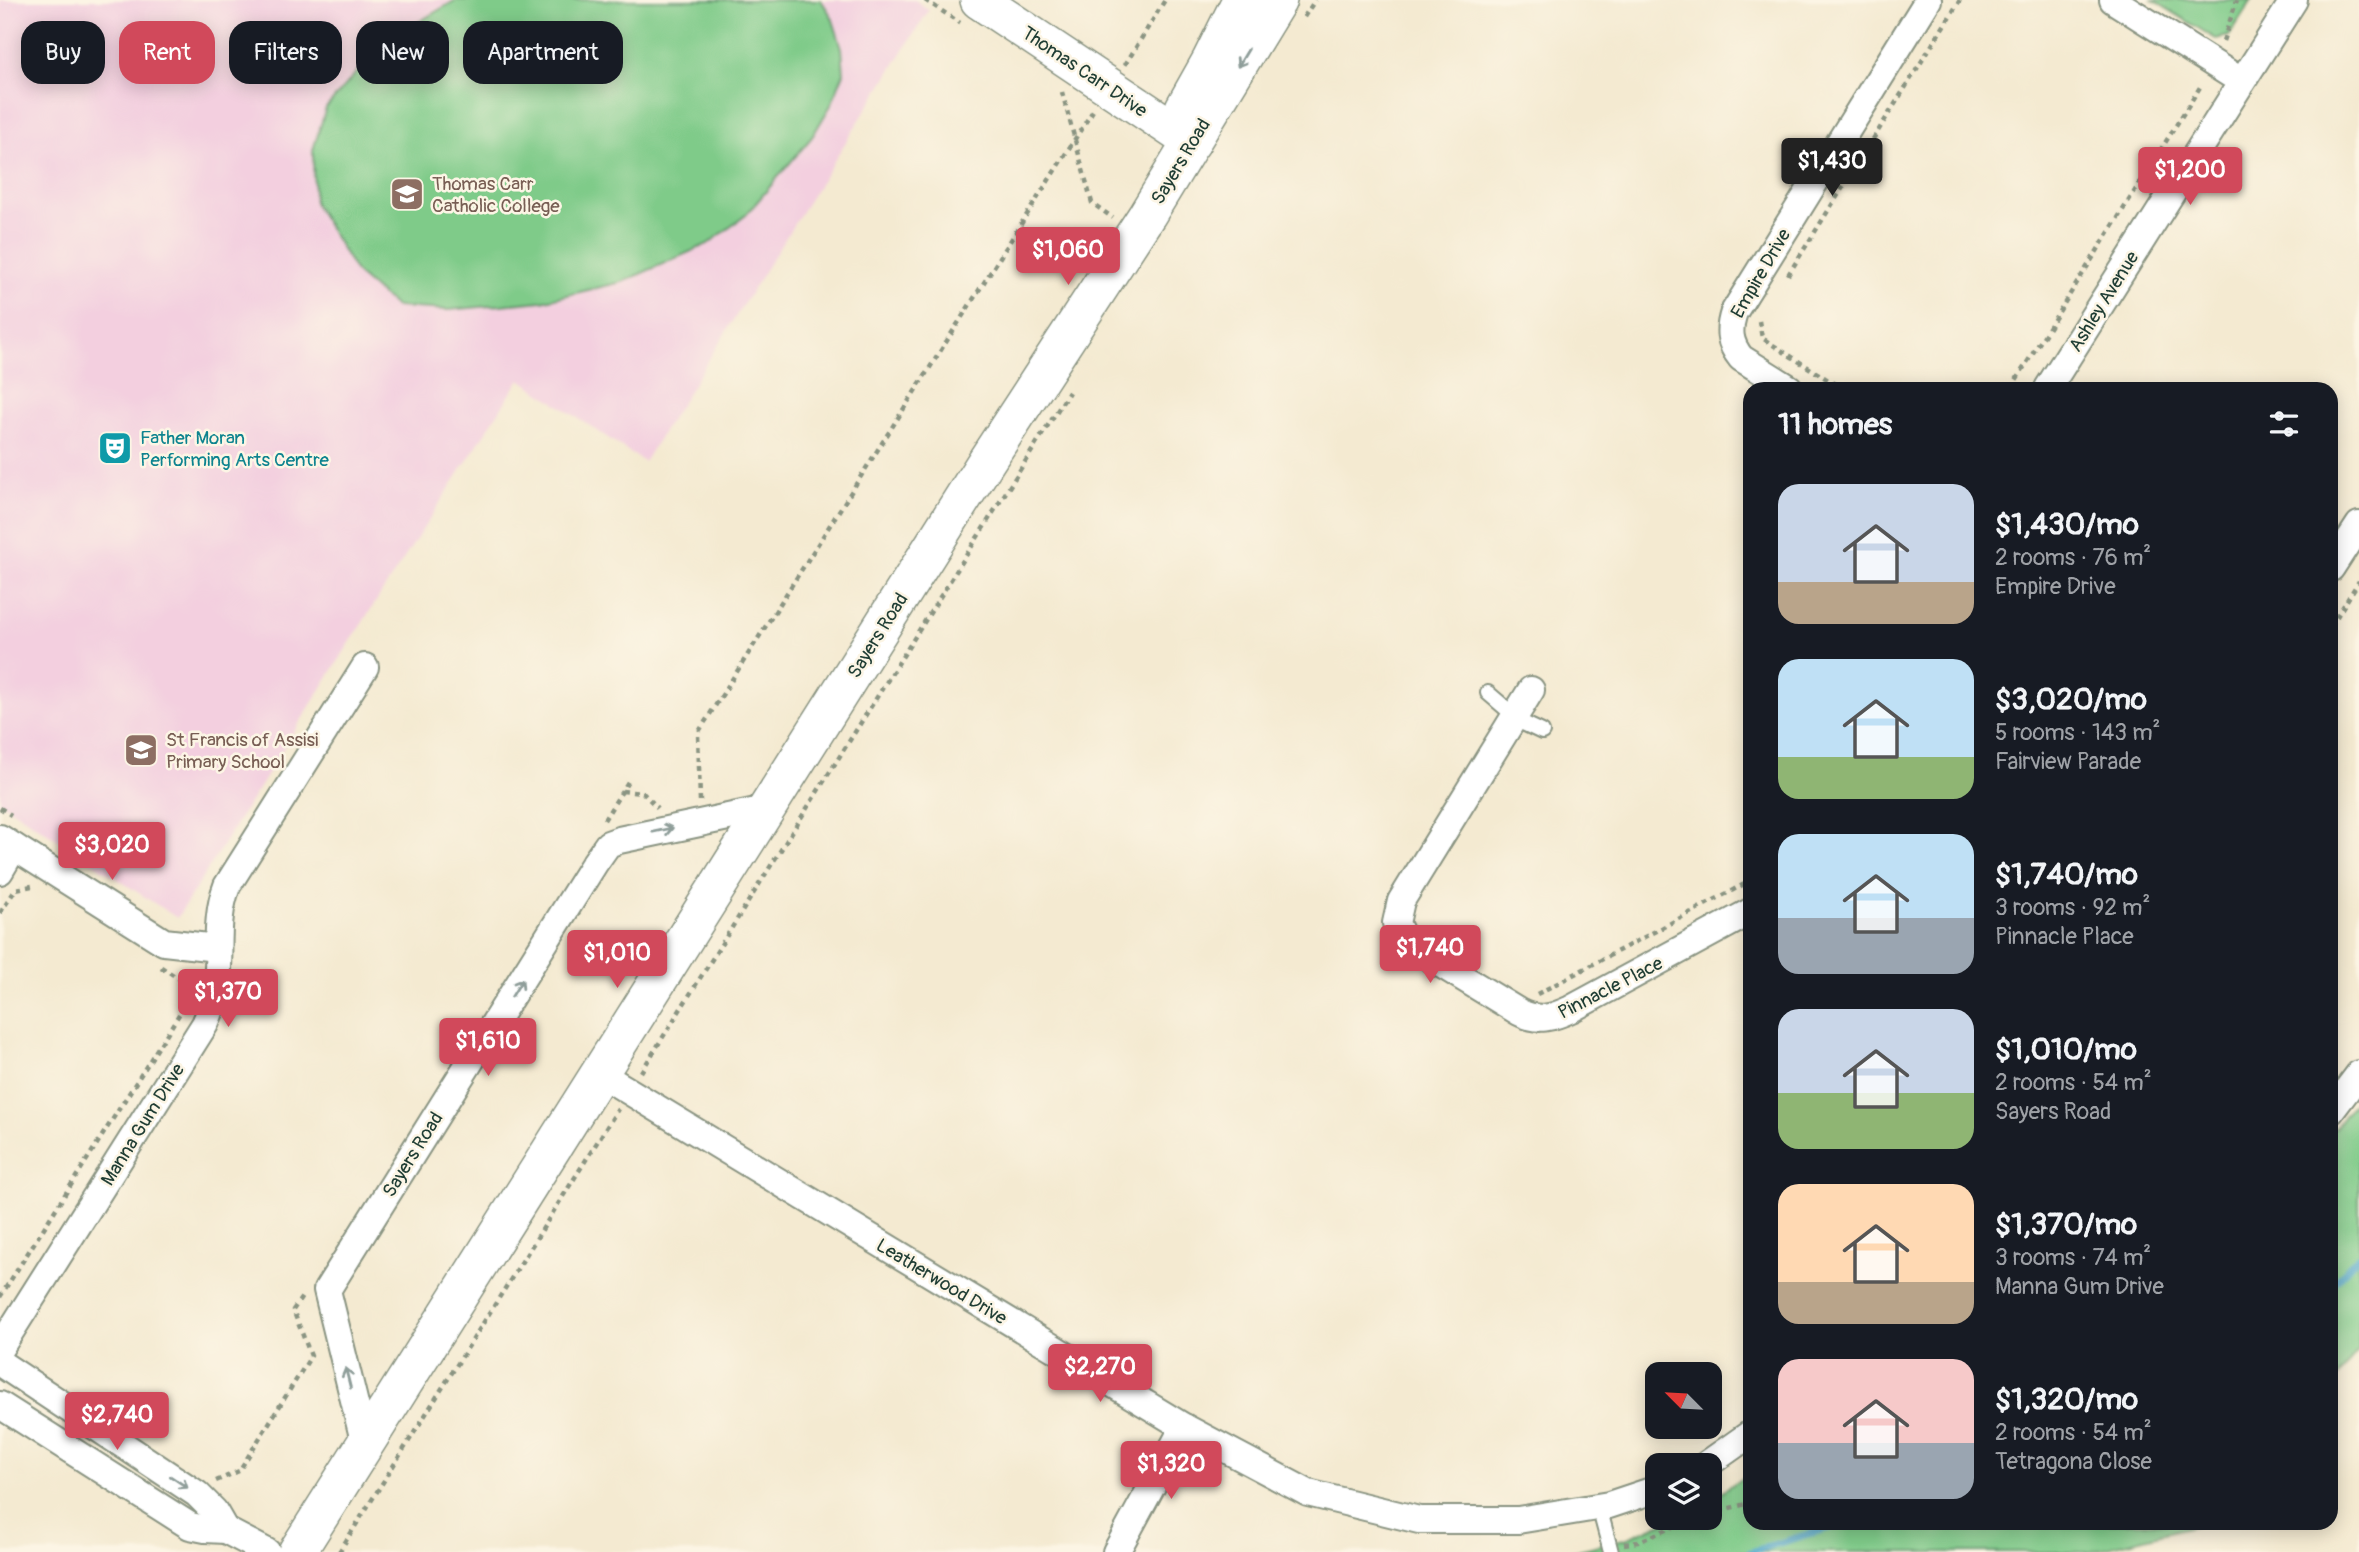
<!DOCTYPE html>
<meta charset="utf-8">
<style>
:root{--surface:#171b24;--page:#20242c;--text:#f1f3f6;--muted:#9ea1a6;--accent:#d1495b}
body{margin:0;font-family:Pangolin,sans-serif;background:var(--page);color:var(--text);height:100vh;display:flex;flex-direction:column;font-size:26px;white-space:nowrap}
*{box-sizing:border-box;margin:0}
p{font-size:23px;color:var(--muted)}
.icon{flex:none;width:38px;height:38px;fill:none;stroke:currentColor;stroke-width:2;stroke-linecap:round;stroke-linejoin:round}
.map{position:relative;flex:1;overflow:hidden}
.sheet{position:absolute;left:1743px;top:382px;width:595px;height:1148px;display:flex;flex-direction:column;background:var(--surface);border-radius:21px;box-shadow:0 4px 18px #0003}
.sheet>*{flex:none}
.hud{position:absolute;left:21px;top:21px;width:665px;height:63px;display:flex;gap:14px}
.needle{width:46px;rotate:294deg}
.controls{position:absolute;left:1645px;top:1362px;display:grid;gap:14px}
.controls a{display:grid;place-items:center;width:77px;height:77px;border-radius:14px;background:var(--surface);box-shadow:0 4px 18px #0003;font-size:35px}
.price{position:absolute;translate:-50% -60px;padding:0 16px;border-radius:7px;background:var(--accent);color:#fff;font-size:23px;line-height:46px;filter:drop-shadow(0 2px 4px #0008)}
.price::after{content:'';position:absolute;left:50%;top:42px;width:21px;height:16px;margin-left:-10px;background:inherit;clip-path:polygon(0 0,100% 0,50% 100%)}
.price.on{background:#222;color:#fff}
ul{padding:0;list-style:none}
li{display:flex;align-items:center;gap:21px;height:175px;padding:0 35px}
li span{display:grid;place-items:center;flex:none;width:196px;height:140px;border-radius:21px;color:#555}
li>.icon{margin-inline-start:auto}
span .icon{width:84px;height:84px;fill:#fffc;stroke-width:1}
li b{font-size:30px}
h2{display:flex;justify-content:space-between;align-items:center;height:84px;padding:0 35px;font-size:30px}
.chip{padding:0 24px;border-radius:21px;background:var(--surface);box-shadow:0 4px 18px #0003;font-size:24px;line-height:63px}
.chip.on{background:var(--accent);color:#fff}
.map>svg:first-child{display:block}
.built{fill:#f3cfdf}
.green{fill:#7fcb89;stroke:#4f845e;stroke-width:2}
.lines{fill:none;stroke-linecap:round;stroke-linejoin:round}
.stream{stroke:#4da7ca;stroke-width:7}
.lane-casing{stroke:#8a9482;stroke-width:18}
.street-casing{stroke:#8a9482;stroke-width:30}
.secondary-casing{stroke:#8a9482;stroke-width:40}
.path{stroke:#8a9482;stroke-width:4.5;stroke-dasharray:5 5;stroke-linecap:butt}
.lane{stroke:#fff;stroke-width:14}
.street{stroke:#fff;stroke-width:26}
.secondary{stroke:#fff;stroke-width:37}
.oneway{stroke:#8f9e9a}
.labels{text-anchor:middle;stroke-width:5;stroke-linejoin:round;paint-order:stroke}
.street-label{font-size:19px;fill:#1f3d34;stroke:#fcf5e5}
.education-label{font-size:19px;fill:#785e54;stroke:#fcf5e5;text-anchor:start}
.culture-label{font-size:19px;fill:#0d838f;stroke:#fcf5e5;text-anchor:start}
</style>
<div class="map">
<svg width="2359" height="1552" viewBox="0 0 2359 1552">
<rect width="100%" height="100%" fill="#fcf5e5"/>
<filter id="ink" filterUnits="userSpaceOnUse"><feTurbulence type="fractalNoise" baseFrequency=".0143" numOctaves="2"/><feDisplacementMap in="SourceGraphic" scale="14" xChannelSelector="R" yChannelSelector="G"/><feConvolveMatrix kernelMatrix="1 2 1 2 8 2 1 2 1" color-interpolation-filters="sRGB"/></filter>
<filter id="wash" filterUnits="userSpaceOnUse"><feTurbulence type="fractalNoise" baseFrequency=".00686" numOctaves="4" result="noise"/><feDisplacementMap in="SourceGraphic" scale="28" xChannelSelector="R" yChannelSelector="G"/><feGaussianBlur stdDeviation="1.57" result="paint"/><feColorMatrix in="noise" values="0 0 0 0 0 0 0 0 0 0 0 0 0 0 0 0 0 1.4 0 .05"/><feComposite in="paint" operator="in"/></filter>
<g filter="url(#wash)">
<rect width="100%" height="100%" fill="#f4ead1"/>
<polygon class="built" points="0,0 915,0 929,10 644,462 520,379 368,614 177,918 0,802"/>
<g class="green">
<polygon points="456,0 821,0 832,17 842,48 844,73 831,105 812,137 746,215 708,244 622,282 542,301 449,310 396,307 357,274 314,203 313,150 326,108 381,44"/>
<polygon points="2153,0 2252,0 2229,36 2216,39"/>
<polygon points="2359,1096 2359,1349 2331,1387 2331,1133"/>
<polygon points="1750,1473 1750,1522 2204,1523 2089,1552 1571,1552 1628,1538 1676,1517 1710,1517 1710,1499"/>
</g>
<g class="lines">
<g class="stream">
<polyline points="2331,1286 2359,1256"/>
<polyline points="1750,1552 1848,1522"/>
</g>
</g>
</g>
<g filter="url(#ink)">
<g class="lines">
<g class="lane-casing">
<g id="lane">
<polyline points="1488,693 1523,723 1542,732"/>
<polyline points="1599,1507 1611,1552"/>
</g>
</g>
<g class="street-casing">
<g id="street">
<polyline points="2113,0 2241,81"/>
<path d="M1789,388L1741,358C1729,343 1728,330 1734,312L1928,0"/>
<polyline points="2048,388 2294,0"/>
<polyline points="2331,568 2359,525"/>
<path d="M1531,690L1401,901L1396,923L1403,938L1411,946L1519,1012C1538,1022 1552,1018 1571,1009L1750,912"/>
<polyline points="0,838 164,942 217,948"/>
<polyline points="0,871 14,847"/>
<polyline points="599,1073 1184,1427 1308,1493 1419,1520 1518,1520 1609,1505 1657,1489"/>
<polyline points="2331,1111 2359,1074"/>
<path d="M0,1348L205,1024C208,1017 211,1010 213,1003C224,965 212,925 227,886L365,667"/>
<polyline points="0,1363 197,1494 214,1511 225,1530"/>
<polyline points="0,1405 190,1526 205,1529 225,1530 267,1552"/>
<polyline points="365,1445 327,1290 594,864 608,844 619,840 766,809"/>
<polyline points="1706,1465 1750,1434"/>
<polyline points="1116,1552 1184,1427"/>
</g>
</g>
<g class="secondary-casing">
<g id="secondary">
<polyline points="979,0 1192,142"/>
<polyline points="1184,108 1211,60 1241,0"/>
<polyline points="297,1552 987,460 1147,215 1278,0"/>
</g>
</g>
<g class="path">
<polyline points="925,0 960,23"/>
<polyline points="1304,17 1315,0"/>
<polyline points="2223,41 2237,0"/>
<polyline points="1125,65 1165,0"/>
<polyline points="1062,92 1092,203 1113,218"/>
<polyline points="1788,275 1960,0"/>
<polyline points="1759,321 1762,338 1841,388"/>
<polyline points="2011,388 2202,84"/>
<polyline points="2331,626 2359,581"/>
<polyline points="622,791 643,793 658,808"/>
<polyline points="700,801 698,733 1094,109"/>
<polyline points="0,808 11,815"/>
<polyline points="604,820 629,780"/>
<polyline points="0,913 16,889 32,886"/>
<polyline points="161,967 192,987 192,984"/>
<polyline points="1537,994 1750,881"/>
<polyline points="641,1072 1069,392"/>
<polyline points="2331,1142 2339,1132"/>
<polyline points="0,1297 185,1005"/>
<polyline points="216,1481 239,1471 311,1356 293,1310 304,1294"/>
<polyline points="1710,1513 1750,1503"/>
<polyline points="1624,1544 1638,1542 1695,1517"/>
<polyline points="339,1552 618,1109"/>
</g>
<use href="#lane" class="lane"/>
<use href="#street" class="street"/>
<use href="#secondary" class="secondary"/>
</g>
<defs><path id="oneway-shaft" d="M-6 0H5M1.5-3L5.5 0L1.5 3" fill="none" stroke-width="1.6" stroke-linecap="round" stroke-linejoin="round" transform="scale(1.75)"/></defs>
<g class="oneway">
<use href="#oneway-shaft" transform="translate(1243 58) rotate(121)"/>
<use href="#oneway-shaft" transform="translate(663 830) rotate(-12)"/>
<use href="#oneway-shaft" transform="translate(517 988) rotate(-58)"/>
<use href="#oneway-shaft" transform="translate(348 1378) rotate(-104)"/>
<use href="#oneway-shaft" transform="translate(179 1482) rotate(34)"/>
</g>
</g>
<defs>
<g id="school-square" transform="scale(1.75)"><rect x="-9" y="-9" width="18" height="18" rx="4" fill="#8d6e63" stroke="#fcf5e5"/><path d="M0-5L7-2L0 1L-7-2ZM-4 1L0 2.5L4 1V4Q0 6-4 4Z" fill="#fff"/></g>
<g id="theatre-square" transform="scale(1.75)"><rect x="-9" y="-9" width="18" height="18" rx="4" fill="#0f9aa8" stroke="#fcf5e5"/><path d="M-5-5.5Q0-4 5-5.5V0Q5 5 0 6Q-5 5-5 0ZM-3.3-2.5H-1v1.5H-3.3ZM1-2.5H3.3v1.5H1ZM-2.8 1Q0 5.5 2.8 1Z" fill="#fff"/></g>
</defs>
<g fill-rule="evenodd">
<use href="#school-square" x="407" y="194"/>
<use href="#theatre-square" x="115" y="448"/>
<use href="#school-square" x="141" y="750"/>
</g>
<g class="labels">
<g class="street-label">
<text transform="translate(1085 71) rotate(34)" y="7">Thomas Carr Drive</text>
<text transform="translate(1180 161) rotate(-59)" y="7">Sayers Road</text>
<text transform="translate(1760 273) rotate(-60)" y="7">Empire Drive</text>
<text transform="translate(2103 301) rotate(-58)" y="7">Ashley Avenue</text>
<text transform="translate(877 635) rotate(-58)" y="7">Sayers Road</text>
<text transform="translate(1610 987) rotate(-27)" y="7">Pinnacle Place</text>
<text transform="translate(142 1124) rotate(-58)" y="7">Manna Gum Drive</text>
<text transform="translate(412 1154) rotate(-58)" y="7">Sayers Road</text>
<text transform="translate(942 1281) rotate(31)" y="7">Leatherwood Drive</text>
</g>
<g class="education-label">
<text x="432" y="190">Thomas Carr<tspan x="432" dy="22">Catholic College</tspan></text>
<text x="166" y="746">St Francis of Assisi<tspan x="166" dy="22">Primary School</tspan></text>
</g>
<g class="culture-label">
<text x="140" y="444">Father Moran<tspan x="140" dy="22">Performing Arts Centre</tspan></text>
</g>
</g>
</svg>
<div class="controls">
<a><svg class="needle" viewBox="-14 -14 28 28"><path d="M0-13l5 13h-10z" fill="#e53935"/><path d="M0 13l5-13h-10z" fill="#9ea1a6"/></svg></a>
<a><svg class="icon" aria-label="layers" viewBox="0 0 24 24"><path d="M12 4l9 5-9 5-9-5zM3 14l9 5 9-5"/></svg></a>
</div>
<b class="price on" style="left:1832px;top:198px">$1,430</b>
<b class="price" style="left:2190px;top:207px">$1,200</b>
<b class="price" style="left:1068px;top:287px">$1,060</b>
<b class="price" style="left:112px;top:882px">$3,020</b>
<b class="price" style="left:1430px;top:985px">$1,740</b>
<b class="price" style="left:617px;top:990px">$1,010</b>
<b class="price" style="left:228px;top:1029px">$1,370</b>
<b class="price" style="left:488px;top:1078px">$1,610</b>
<b class="price" style="left:1100px;top:1404px">$2,270</b>
<b class="price" style="left:117px;top:1452px">$2,740</b>
<b class="price" style="left:1171px;top:1501px">$1,320</b>
<div class="hud">
<a class="chip">Buy</a>
<a class="chip on">Rent</a>
<a class="chip">Filters</a>
<a class="chip">New</a>
<a class="chip">Apartment</a>
</div>
<section class="sheet">
<h2>11 homes<svg class="icon" aria-label="filters" viewBox="0 0 24 24"><path d="M4 7h16M4 17h16"/><circle cx="9" cy="7" r="2"/><circle cx="15" cy="17" r="2"/></svg></h2>
<ul>
<li><span style="background:linear-gradient(#c9d6e8 70%,#b9a48a 0)"><svg class="icon" aria-label="home" viewBox="0 0 24 24"><path d="M3 11l9-7 9 7M6 9v11h12V9"/></svg></span><div><b>$1,430/mo</b><p>2 rooms · 76 m²</p><p>Empire Drive</p></div></li>
<li><span style="background:linear-gradient(#bfe0f5 70%,#8fb573 0)"><svg class="icon" aria-label="home" viewBox="0 0 24 24"><path d="M3 11l9-7 9 7M6 9v11h12V9"/></svg></span><div><b>$3,020/mo</b><p>5 rooms · 143 m²</p><p>Fairview Parade</p></div></li>
<li><span style="background:linear-gradient(#bfe0f5 60%,#9aa5b1 0)"><svg class="icon" aria-label="home" viewBox="0 0 24 24"><path d="M3 11l9-7 9 7M6 9v11h12V9"/></svg></span><div><b>$1,740/mo</b><p>3 rooms · 92 m²</p><p>Pinnacle Place</p></div></li>
<li><span style="background:linear-gradient(#c9d6e8 60%,#8fb573 0)"><svg class="icon" aria-label="home" viewBox="0 0 24 24"><path d="M3 11l9-7 9 7M6 9v11h12V9"/></svg></span><div><b>$1,010/mo</b><p>2 rooms · 54 m²</p><p>Sayers Road</p></div></li>
<li><span style="background:linear-gradient(#ffd9b3 70%,#b9a48a 0)"><svg class="icon" aria-label="home" viewBox="0 0 24 24"><path d="M3 11l9-7 9 7M6 9v11h12V9"/></svg></span><div><b>$1,370/mo</b><p>3 rooms · 74 m²</p><p>Manna Gum Drive</p></div></li>
<li><span style="background:linear-gradient(#f6c9c9 60%,#9aa5b1 0)"><svg class="icon" aria-label="home" viewBox="0 0 24 24"><path d="M3 11l9-7 9 7M6 9v11h12V9"/></svg></span><div><b>$1,320/mo</b><p>2 rooms · 54 m²</p><p>Tetragona Close</p></div></li>
</ul>
</section>
</div>
